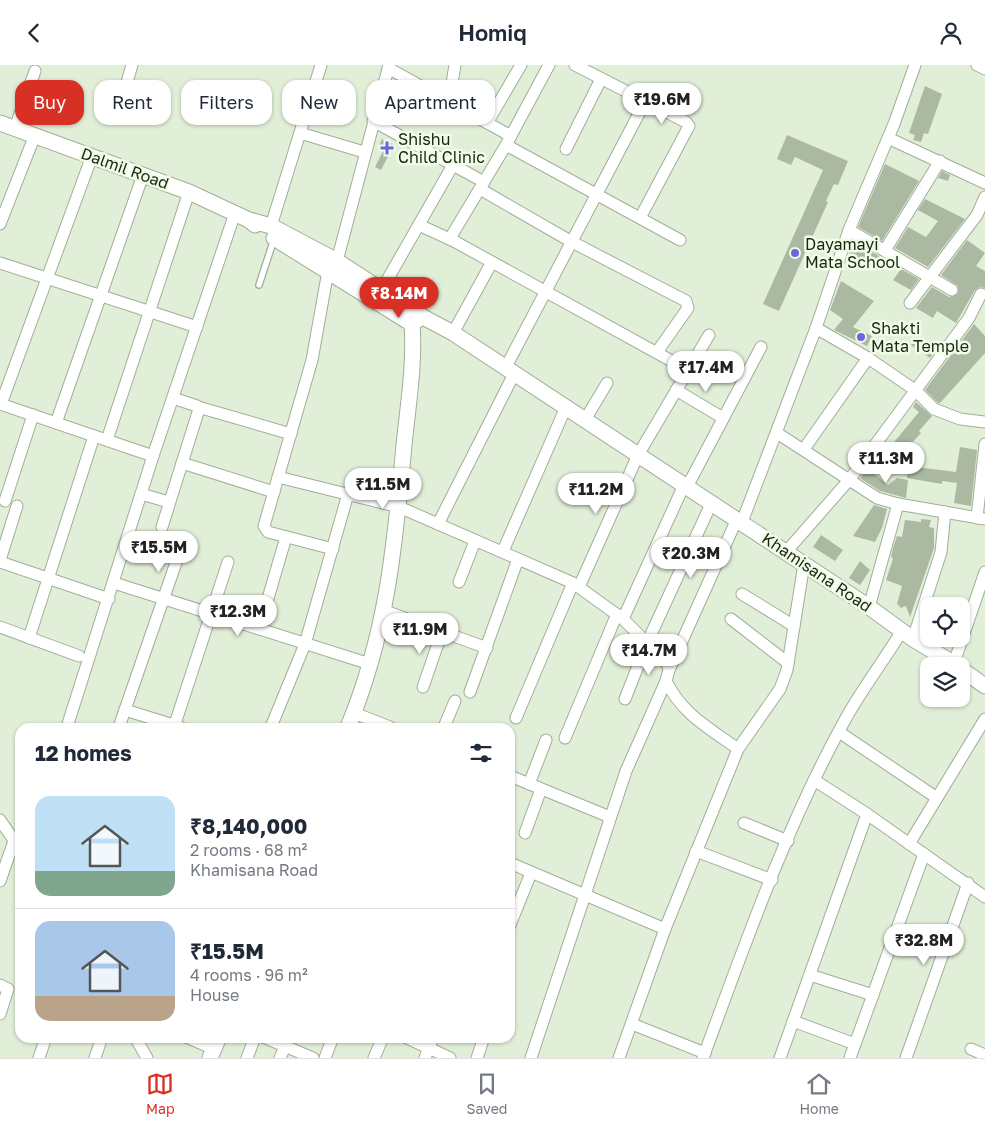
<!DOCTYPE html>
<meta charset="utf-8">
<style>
:root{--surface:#fff;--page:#f6f6f7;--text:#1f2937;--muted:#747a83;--line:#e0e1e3;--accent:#d93025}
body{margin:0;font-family:"Golos Text",sans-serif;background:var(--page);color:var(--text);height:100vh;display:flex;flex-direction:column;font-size:19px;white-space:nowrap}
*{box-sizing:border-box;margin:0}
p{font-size:16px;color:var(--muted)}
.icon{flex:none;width:28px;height:28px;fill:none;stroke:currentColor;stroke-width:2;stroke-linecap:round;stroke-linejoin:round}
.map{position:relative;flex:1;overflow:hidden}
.side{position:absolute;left:15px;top:658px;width:500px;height:320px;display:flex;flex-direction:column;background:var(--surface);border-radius:15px;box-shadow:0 1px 4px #0004}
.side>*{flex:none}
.top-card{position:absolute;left:15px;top:15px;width:500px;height:45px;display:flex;gap:10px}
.controls{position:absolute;left:920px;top:532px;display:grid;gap:10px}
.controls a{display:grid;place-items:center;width:50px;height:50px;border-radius:10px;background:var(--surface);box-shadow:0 1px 4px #0004;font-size:25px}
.price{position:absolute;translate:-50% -42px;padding:0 11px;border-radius:18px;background:#fff;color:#222;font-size:16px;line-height:32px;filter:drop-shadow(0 1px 2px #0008)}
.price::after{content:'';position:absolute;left:50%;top:30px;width:15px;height:11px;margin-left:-8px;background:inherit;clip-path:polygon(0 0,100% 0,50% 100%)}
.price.on{background:var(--accent);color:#fff}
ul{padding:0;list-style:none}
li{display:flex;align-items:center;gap:15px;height:125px;padding:0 20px}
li+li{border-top:1px solid var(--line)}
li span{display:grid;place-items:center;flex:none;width:140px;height:100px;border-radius:15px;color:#555}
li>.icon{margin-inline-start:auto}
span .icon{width:60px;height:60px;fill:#fffc;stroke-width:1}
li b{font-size:21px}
h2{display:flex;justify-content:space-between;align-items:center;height:60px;padding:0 20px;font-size:21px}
.pill{padding:0 18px;border-radius:15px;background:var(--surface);box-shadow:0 1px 4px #0004;font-size:18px;line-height:45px}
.pill.on{background:var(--accent);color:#fff}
header{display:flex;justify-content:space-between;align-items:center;height:65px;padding:0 20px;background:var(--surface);font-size:22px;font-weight:600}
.dock{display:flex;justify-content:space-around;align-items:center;height:70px;border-top:1px solid var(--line);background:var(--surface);font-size:14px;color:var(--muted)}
.dock a{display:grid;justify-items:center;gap:2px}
.dock .on{color:var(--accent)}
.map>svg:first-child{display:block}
.building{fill:#acb9a2}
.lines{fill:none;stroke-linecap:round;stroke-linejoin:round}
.lane-casing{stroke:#a1ae98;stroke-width:8}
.street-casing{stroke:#a1ae98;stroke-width:13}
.secondary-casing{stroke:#a1ae98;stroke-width:17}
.lane{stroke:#fff;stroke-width:5.5}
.street{stroke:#fff;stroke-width:11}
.secondary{stroke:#fff;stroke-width:15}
.poi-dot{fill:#6d65df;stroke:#effde5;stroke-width:2}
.labels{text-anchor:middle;stroke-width:5;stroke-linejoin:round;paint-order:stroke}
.poi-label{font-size:16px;fill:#1e231a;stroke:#effde5;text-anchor:start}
.street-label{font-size:16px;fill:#1e231a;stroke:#effde5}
</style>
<header><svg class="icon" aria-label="back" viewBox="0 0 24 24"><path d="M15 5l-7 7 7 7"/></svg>Homiq<svg class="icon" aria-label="person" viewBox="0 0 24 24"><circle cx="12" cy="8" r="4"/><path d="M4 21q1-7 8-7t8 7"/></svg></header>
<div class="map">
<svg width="985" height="993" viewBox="0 0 985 993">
<rect width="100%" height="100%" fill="#e2efd8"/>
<g class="building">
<polygon points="925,21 942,29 928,69 924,68 921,77 913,75 915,70 909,68"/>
<polygon points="787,70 848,96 838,120 834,119 826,136 828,137 779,246 763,239 823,105 795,92 791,100 777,94"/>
<polygon points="382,74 394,80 381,105 375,102 384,84 379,81"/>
<polygon points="885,99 919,116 882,176 858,162"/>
<polygon points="942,106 950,110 948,116 938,113"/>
<polygon points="925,134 965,154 928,202 895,183 908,162 926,172 938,156 918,145"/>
<polygon points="967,175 985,188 976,201 985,206 985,223 980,222 975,225 956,258 937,246 933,253 916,243 932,222 949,232 958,229 958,221 941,210"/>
<polygon points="853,176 879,191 872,204 849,188"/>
<polygon points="901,204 919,214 911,225 893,215"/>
<polygon points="841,216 874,236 853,262 872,271 867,281 834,265 843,254 830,245"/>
<polygon points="974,259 985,271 985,288 940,338 938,338 925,325"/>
<polygon points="917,272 930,282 933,278 938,282 930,293 911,280"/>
<polygon points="916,337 932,351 919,366 921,368 900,391 890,382 919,347 913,342"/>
<polygon points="960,382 977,385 971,441 954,438 957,418 942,416 942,419 907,413 908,401 956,407"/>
<polygon points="867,403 888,420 897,413 908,415 906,433 880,426 860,413"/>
<polygon points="874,440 887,444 882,463 875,477 853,471"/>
<polygon points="921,454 931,455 929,462 934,463 934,483 910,552 906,541 901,543 897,539 902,521 886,515 892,497 893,493 891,492 893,483 897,471 902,472 905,455 921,457"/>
<polygon points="821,470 843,485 835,496 813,482"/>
<polygon points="860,496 870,505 860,520 849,513"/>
</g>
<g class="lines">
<g class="lane-casing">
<polyline id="lane" points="259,220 274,174"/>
</g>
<g class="street-casing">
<g id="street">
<polyline points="549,0 506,80 452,170 452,175 688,305"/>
<polyline points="575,0 686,57 689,61 640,153"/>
<polyline points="977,0 985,4"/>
<polyline points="388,3 511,71"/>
<polyline points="449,37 455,0"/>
<polyline points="120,41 132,0"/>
<polyline points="373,56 484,117"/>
<polyline points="487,58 521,0"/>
<polyline points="15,63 35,6"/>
<polyline points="300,68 364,87"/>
<polyline points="888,73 985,118"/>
<polyline points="506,80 680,175"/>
<polyline points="566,84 601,14"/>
<polyline points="480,124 572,177 686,236 688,243 657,287"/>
<polyline points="0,159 35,70"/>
<polyline points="419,160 456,177"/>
<polyline points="271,161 321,0"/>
<polyline points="849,165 952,225"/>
<polyline points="885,185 940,96"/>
<polyline points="337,196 389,0"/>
<polyline points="0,198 197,262"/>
<polyline points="328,206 312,295 264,461 268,467 333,484"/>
<polyline points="382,224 453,100"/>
<polyline points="910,238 977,150 985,132"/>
<polyline points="816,263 868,293 915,325 934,344 960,354 985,357"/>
<polyline points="453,268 492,197"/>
<polyline points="506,302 645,37"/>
<polyline points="676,325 723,353"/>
<polyline points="0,339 153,391"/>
<polyline points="1,339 92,91"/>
<polyline points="198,342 291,369"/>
<polyline points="585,355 607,318"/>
<polyline points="56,358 143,110"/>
<polyline points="777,368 877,433 898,439 985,454"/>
<polyline points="107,375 189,127"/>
<polyline points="804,384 868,293"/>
<polyline points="182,398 274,427"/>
<path d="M278,412L399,442L573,518L623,554L667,598L669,605L666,616C682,649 709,663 738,684"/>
<polyline points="687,422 761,282"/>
<polyline points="141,429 169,437"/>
<polyline points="5,436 33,350"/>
<polyline points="977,453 985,379"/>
<polyline points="742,457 816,263 849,165 894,59 915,0"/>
<polyline points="438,459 515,307"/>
<polyline points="162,462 199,344 197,341 173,333"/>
<polyline points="503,486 566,342"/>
<polyline points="786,487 849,415 969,253 981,229"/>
<polyline points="0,495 17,441"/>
<polyline points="0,497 109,534"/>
<polyline points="459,517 475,476"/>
<polyline points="114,518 370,599"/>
<polyline points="579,522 638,390 709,270"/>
<polyline points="742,529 794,561"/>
<polyline points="869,542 898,439"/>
<polyline points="385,546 487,583"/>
<polyline points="623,554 684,420"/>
<polyline points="731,554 788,598"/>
<polyline points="0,562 79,591"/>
<polyline points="259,564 286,472"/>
<polyline points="29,573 94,371"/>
<polyline points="913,574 941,487 945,447"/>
<polyline points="954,598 985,507"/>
<polyline points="669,605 737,454"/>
<polyline points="423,622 442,567"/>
<polyline points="470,627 518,494"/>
<polyline points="625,634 647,578 711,439"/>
<polyline points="125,645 180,662"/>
<polyline points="354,648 390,662"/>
<polyline points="516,653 573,518"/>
<polyline points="67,662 153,391 235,148"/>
<polyline points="119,662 179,489"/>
<polyline points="174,662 228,497"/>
<polyline points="271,662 305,579 348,429"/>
<polyline points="444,662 455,636"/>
<polyline points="839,667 937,733"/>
<polyline points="565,673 617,549"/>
<polyline points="510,711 610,752"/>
<polyline points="814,715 867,749 985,832"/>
<polyline points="529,719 546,675"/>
<polyline points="0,755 20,784"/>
<polyline points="744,758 788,776"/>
<polyline points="525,768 541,724"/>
<polyline points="909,779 985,654"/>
<polyline points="696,786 772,815"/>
<polyline points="510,798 665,864"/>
<polyline points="0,816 14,776"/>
<polyline points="510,860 531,808"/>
<polyline points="810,910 873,930"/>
<polyline points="0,920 8,924 0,949"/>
<polyline points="793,956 855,979"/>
<polyline points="632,959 705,988"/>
<polyline points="135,972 147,993"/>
<polyline points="186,972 214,984"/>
<polyline points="263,972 313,993"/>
<polyline points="405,972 450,993"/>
<polyline points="971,984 985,990"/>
<polyline points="39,993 46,972"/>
<polyline points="95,993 102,972"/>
<polyline points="247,993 255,972"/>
<polyline points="280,993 289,972"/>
<polyline points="325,993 333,972"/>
<polyline points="374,993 383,972"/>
<polyline points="425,993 433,972"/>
<polyline points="477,993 484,972"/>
<polyline points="531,993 626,706 666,616"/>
<polyline points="619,993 665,864 738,684 780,624 787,605 804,499"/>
<path d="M703,993C745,879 787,759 846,653C863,623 884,595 902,566"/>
<polyline points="780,993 867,749"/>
<polyline points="850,993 924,789"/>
<polyline points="906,993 968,818"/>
</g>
</g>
<g class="secondary-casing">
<g id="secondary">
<polyline points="0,58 189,127 249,155 255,160"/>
<polyline points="249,155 271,161 337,196 423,252 453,268 869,542 913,574 958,601"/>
<polyline points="274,173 412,259"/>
<polyline points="961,604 985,621"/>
<path d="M348,662C387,569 395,479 404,380C408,340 415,299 412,259L419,254"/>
<polyline points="210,993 219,972"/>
</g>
</g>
<use href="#lane" class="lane"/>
<use href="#street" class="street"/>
<use href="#secondary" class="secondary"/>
</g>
<g class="poi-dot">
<path d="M384.5 75.5h5v5h5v5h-5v5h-5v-5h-5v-5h5z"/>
<circle cx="795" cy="188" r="5"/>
<circle cx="861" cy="272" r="5"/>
</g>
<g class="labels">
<g class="poi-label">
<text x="398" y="80">Shishu<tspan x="398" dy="18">Child Clinic</tspan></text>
<text x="805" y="185">Dayamayi<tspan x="805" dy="18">Mata School</tspan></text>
<text x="871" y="269">Shakti<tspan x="871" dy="18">Mata Temple</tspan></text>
</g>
<g class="street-label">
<text transform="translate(125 103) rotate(20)" y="6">Dalmil Road</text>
<text transform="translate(817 507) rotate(34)" y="6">Khamisana Road</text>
</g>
</g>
</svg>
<div class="controls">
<a><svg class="icon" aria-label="locate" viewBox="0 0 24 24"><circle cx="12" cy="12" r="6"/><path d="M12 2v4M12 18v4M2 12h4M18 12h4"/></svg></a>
<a><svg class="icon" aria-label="layers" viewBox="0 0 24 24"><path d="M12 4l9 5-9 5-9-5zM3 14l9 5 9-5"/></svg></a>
</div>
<b class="price" style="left:662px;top:60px">₹19.6M</b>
<b class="price on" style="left:399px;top:254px">₹8.14M</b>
<b class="price" style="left:706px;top:328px">₹17.4M</b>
<b class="price" style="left:886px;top:419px">₹11.3M</b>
<b class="price" style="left:383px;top:445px">₹11.5M</b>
<b class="price" style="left:596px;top:450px">₹11.2M</b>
<b class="price" style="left:159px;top:508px">₹15.5M</b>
<b class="price" style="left:691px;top:514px">₹20.3M</b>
<b class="price" style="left:238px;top:572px">₹12.3M</b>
<b class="price" style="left:420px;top:590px">₹11.9M</b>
<b class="price" style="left:649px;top:611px">₹14.7M</b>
<b class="price" style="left:924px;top:901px">₹32.8M</b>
<div class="top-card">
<a class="pill on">Buy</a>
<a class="pill">Rent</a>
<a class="pill">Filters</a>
<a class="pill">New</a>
<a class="pill">Apartment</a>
</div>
<section class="side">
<h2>12 homes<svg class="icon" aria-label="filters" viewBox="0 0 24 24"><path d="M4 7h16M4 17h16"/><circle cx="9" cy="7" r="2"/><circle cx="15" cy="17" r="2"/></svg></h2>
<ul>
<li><span style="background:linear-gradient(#bfe0f5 75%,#7fa58c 0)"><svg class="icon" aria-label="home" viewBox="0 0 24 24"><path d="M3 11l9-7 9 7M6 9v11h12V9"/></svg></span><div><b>₹8,140,000</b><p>2 rooms · 68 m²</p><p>Khamisana Road</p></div></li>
<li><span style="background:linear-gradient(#a9c7e8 75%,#b9a48a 0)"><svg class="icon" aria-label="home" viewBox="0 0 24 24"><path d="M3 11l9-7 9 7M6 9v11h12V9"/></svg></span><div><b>₹15.5M</b><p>4 rooms · 96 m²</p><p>House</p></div></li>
</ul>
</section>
</div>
<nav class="dock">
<a class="on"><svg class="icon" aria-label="map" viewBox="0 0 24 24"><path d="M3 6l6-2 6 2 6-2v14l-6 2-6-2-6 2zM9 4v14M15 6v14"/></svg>Map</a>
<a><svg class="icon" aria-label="saved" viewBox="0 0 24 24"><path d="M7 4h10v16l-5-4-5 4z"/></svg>Saved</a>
<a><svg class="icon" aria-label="home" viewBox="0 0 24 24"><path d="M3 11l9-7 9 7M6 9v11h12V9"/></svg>Home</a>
</nav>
